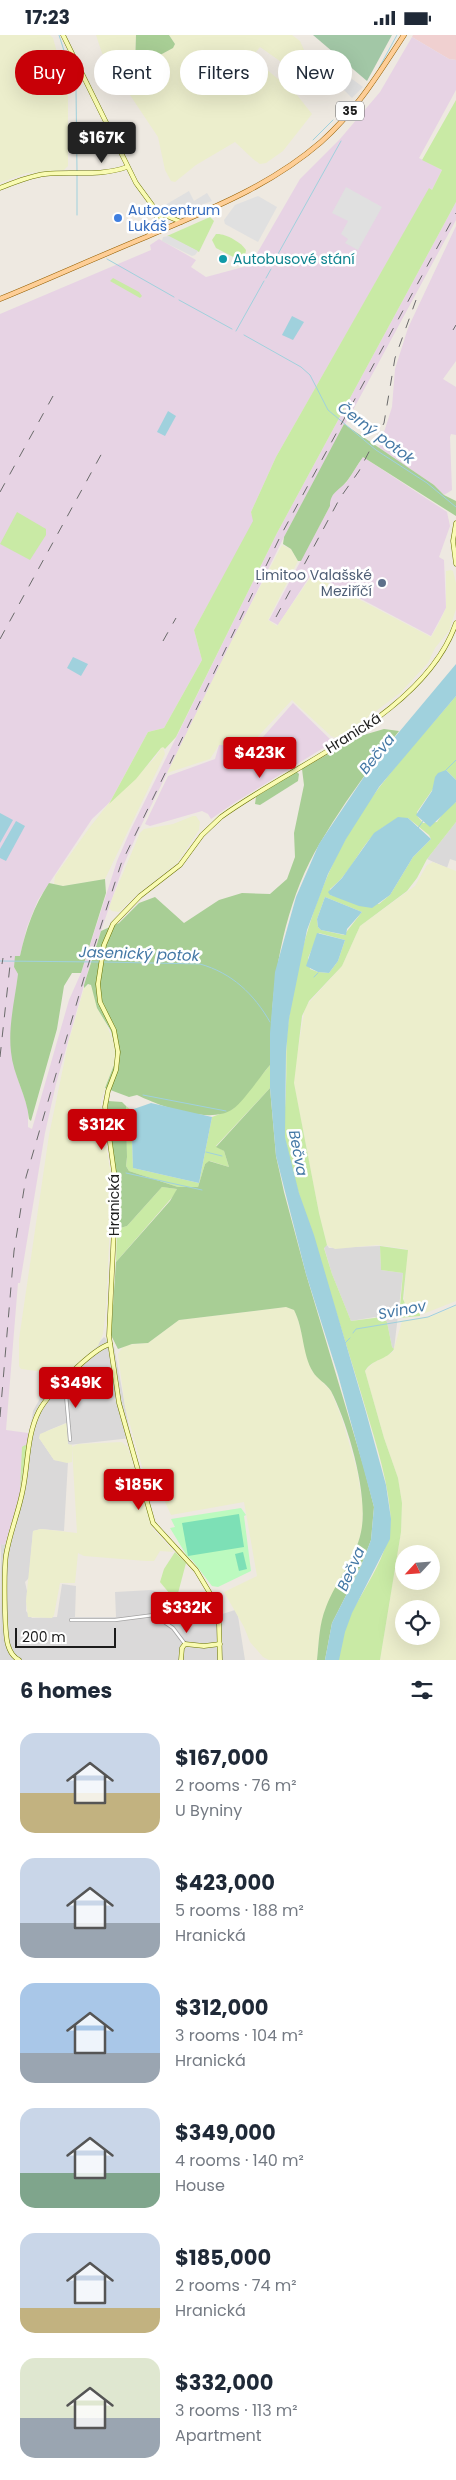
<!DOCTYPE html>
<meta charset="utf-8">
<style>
:root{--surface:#fff;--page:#f6f6f7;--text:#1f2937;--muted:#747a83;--accent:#c80007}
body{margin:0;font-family:Poppins,sans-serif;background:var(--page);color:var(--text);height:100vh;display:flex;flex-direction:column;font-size:19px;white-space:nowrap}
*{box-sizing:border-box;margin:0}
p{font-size:16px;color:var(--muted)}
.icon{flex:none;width:28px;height:28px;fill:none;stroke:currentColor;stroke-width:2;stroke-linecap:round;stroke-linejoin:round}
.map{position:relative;height:1625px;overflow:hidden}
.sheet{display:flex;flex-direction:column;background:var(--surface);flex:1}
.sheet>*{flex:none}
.hud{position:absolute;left:15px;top:15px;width:426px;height:45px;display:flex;gap:10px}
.needle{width:32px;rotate:244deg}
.buttons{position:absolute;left:395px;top:1510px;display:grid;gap:10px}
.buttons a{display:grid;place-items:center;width:45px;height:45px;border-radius:50%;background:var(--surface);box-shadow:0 5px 20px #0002;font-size:25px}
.scale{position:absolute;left:15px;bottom:12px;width:101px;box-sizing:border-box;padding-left:5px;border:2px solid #1c1c1c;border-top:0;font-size:14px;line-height:18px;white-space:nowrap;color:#1c1c1c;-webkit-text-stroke:4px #fff;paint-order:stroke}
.price{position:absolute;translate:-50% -42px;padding:0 11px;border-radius:5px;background:var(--accent);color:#fff;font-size:16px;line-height:32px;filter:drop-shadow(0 1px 2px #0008)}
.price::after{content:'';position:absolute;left:50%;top:30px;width:15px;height:11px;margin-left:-8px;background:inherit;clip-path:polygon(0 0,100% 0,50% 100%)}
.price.active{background:#222;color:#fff}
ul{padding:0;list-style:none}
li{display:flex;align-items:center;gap:15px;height:125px;padding:0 20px}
li span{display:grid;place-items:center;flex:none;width:140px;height:100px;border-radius:15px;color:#555}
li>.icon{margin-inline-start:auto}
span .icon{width:60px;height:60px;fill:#fffc;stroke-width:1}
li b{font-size:21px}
h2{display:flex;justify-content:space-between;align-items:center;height:60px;padding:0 20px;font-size:21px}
.tag{padding:0 18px;border-radius:22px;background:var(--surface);box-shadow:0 5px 20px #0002;font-size:18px;line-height:45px}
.tag.active{background:var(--accent);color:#fff}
.status{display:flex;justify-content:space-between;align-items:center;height:35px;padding:0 25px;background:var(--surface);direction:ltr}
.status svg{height:14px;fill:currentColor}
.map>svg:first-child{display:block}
.residential{fill:#dad9d9}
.commercial{fill:#f0d0d0}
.industrial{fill:#e7d3e4}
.farmland{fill:#eceecc;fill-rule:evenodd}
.grass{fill:#c9eaa5;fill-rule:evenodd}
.forest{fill:#a8ce95}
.cemetery{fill:#a2c7a6}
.park{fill:#bcfabf}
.pitch{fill:#7de0b6}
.parking{fill:#e0e0e0}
.water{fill:#a0d1dd}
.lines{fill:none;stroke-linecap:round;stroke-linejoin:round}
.stream{stroke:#a0d1dd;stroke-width:1}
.street-casing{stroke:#a3a3a3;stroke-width:4}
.secondary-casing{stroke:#6b7402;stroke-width:5}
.primary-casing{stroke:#945e00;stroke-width:5.5}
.street{stroke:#fff;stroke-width:2.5}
.secondary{stroke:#f9fbb3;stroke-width:4}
.primary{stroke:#fece96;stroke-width:4.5}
.rail{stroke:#6a6a6a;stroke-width:1;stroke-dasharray:10 10;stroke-linecap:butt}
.shop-dot{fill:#3f7fe0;stroke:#fff;stroke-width:2}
.culture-dot{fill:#0f9aa8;stroke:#fff;stroke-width:2}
.service-dot{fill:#5c6f8a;stroke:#fff;stroke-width:2}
.labels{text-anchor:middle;stroke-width:5;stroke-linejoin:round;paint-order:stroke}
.shield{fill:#fff;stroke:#606060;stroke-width:1}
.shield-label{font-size:12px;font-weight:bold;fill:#1c1c1c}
.shop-label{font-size:14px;fill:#366cbe;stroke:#fff;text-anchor:start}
.culture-label{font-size:14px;fill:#0d838f;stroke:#fff;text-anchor:start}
.service-label{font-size:14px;fill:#4e5e75;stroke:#fff;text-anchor:end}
.street-label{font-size:14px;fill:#1c1c1c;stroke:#fff}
.water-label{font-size:15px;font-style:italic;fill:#4478a5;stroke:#fff}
</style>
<div class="status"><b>17:23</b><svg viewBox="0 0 49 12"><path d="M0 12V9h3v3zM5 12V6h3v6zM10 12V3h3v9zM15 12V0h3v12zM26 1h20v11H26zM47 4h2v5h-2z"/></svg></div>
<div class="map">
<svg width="456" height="1625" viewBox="0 0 456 1625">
<rect width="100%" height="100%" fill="#eee9e1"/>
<g class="residential">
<polygon points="456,787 456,826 450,824 447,833 427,824"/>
<polygon points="327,1210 329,1213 380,1211 381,1235 403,1238 394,1314 392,1312 387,1287 375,1282 351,1286 332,1239 324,1212"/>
<polygon points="104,1302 114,1311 131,1403 68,1410 66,1388 47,1396 39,1403 54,1425 68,1427 64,1496 41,1494 33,1496 29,1543 25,1547 27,1556 26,1576 32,1583 57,1582 62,1549 76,1551 75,1582 116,1582 115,1557 151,1555 167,1560 178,1568 202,1580 216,1581 235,1575 238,1581 245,1625 0,1625 1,1509 5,1510 21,1455 33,1376 42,1360 49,1356 49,1343 51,1344 90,1317"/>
</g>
<polygon class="commercial" points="413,0 456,0 456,25 449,24 412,2"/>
<g class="industrial">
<polygon points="412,2 449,24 456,25 456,55 419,123 442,135 432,155 429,154 276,422 251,477 254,486 194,595 202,625 164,693 148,697 110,767 92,784 38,865 27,892 20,921 16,921 14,932 18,939 11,995 16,1039 28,1073 28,1092 32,1094 69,965 81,938 117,826 131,794 277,498 456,167 456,185 284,502 138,797 124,829 92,922 56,1049 45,1098 20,1248 18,1248 6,1395 28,1398 28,1411 21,1455 5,1510 1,1509 0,1519 0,279 151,215 150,210 159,204 196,225 191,232 206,242 247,231 252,227 300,144 340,104 380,57"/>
<polygon points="456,191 456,326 443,344 456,352 456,400 451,399 450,402 452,455 444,460 434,450 379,413 392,372 395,334 408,293"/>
<polygon points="363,422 447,477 450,491 439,522 444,525 446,573 431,601 312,538 278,590 269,585 330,471 330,464 339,451 346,448"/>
<polygon points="293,668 333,707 234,768 211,784 208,779 202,776 150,791 145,789 168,741 215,724 219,710 255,711"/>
</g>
<g class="farmland">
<polygon points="0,0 50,0 53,3 68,57 68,131 64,135 26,138 0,148"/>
<polygon points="96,0 136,0 135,28 139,33 140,42 149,40 149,26 173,13 175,9 169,0 292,0 300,6 304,15 302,27 294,36 260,12 252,22 297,60 312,79 283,116 266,128 260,129 253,124 235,107 196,130 175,147 171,146 165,135 158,102 102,18"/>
<polygon points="282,510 291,514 298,526 268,585 277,591 308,546 312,542 316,542 431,602 438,590 446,573 446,536 451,535 453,536 456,548 456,574 449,596 435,613 428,628 400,658 339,704 331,701 292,665 251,709 219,710 210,724 167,738 232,605"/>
<polygon points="163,711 165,719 105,844 63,851 54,849 55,841 90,792 109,768 154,724"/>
<polygon points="193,781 196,781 200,787 199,795 177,828 135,861 119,877 112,876 109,873 112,864 140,798 144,794 173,789"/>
<polygon points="433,827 456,836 456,1266 423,1279 408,1275 404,1269 407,1214 377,1210 335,1214 327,1210 319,1178 293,1044 305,972 342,931 360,891 415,851 427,830"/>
<polygon points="90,949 115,1011 116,1025 101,1065 101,1079 112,1147 106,1273 103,1299 98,1311 65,1339 51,1344 44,1337 21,1334 19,1331 19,1304 49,1100 68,1009 84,953"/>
<path d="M456,1271V1625H380L401,1497L402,1468L398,1443L384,1403L365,1336L373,1328L393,1317L402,1286L430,1282ZM404,1519H431V1546H404ZM404,1574H431V1601H404Z"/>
<polygon points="286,1272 294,1275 297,1281 312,1336 331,1356 342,1384 357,1435 363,1471 362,1495 355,1518 326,1573 320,1594 317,1625 269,1625 263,1622 250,1607 244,1592 224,1557 257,1541 244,1467 171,1480 161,1458 153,1452 143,1435 125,1372 118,1319 124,1310 148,1308 179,1285"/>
<polygon points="67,1388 68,1409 72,1410 72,1427 67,1428 54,1425 39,1403 40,1399"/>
<polygon points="122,1407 128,1413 153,1494 174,1517 160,1516 154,1526 146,1526 84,1521 78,1518 75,1548 60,1548 54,1580 52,1583 28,1582 26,1566 33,1496 41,1494 77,1498 72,1412 78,1409"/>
</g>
<g class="grass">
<polygon points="456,65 456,167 277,498 176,702 165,714 163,712 161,713 136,744 109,769 148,697 164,693 202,625 194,595 253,486 251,477 276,422 429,153 432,155 442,135 422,125"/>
<polygon points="210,182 214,186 199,217 167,201"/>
<path d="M216,199C225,198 241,207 246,215L245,221L237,224L216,213L212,205Z"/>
<polygon points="113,243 139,257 142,261 140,263 110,246"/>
<polygon points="17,477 46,494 46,500 30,525 0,509"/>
<path d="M456,661V745L446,735L417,777L418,782L423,788L437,787L446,774L456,767V787L427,824L417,843L407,856L360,891L342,931L309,966L302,981L294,1048L319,1178L327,1210L324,1213L332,1239L351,1286L382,1282L387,1287L392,1312L394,1314C387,1325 372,1324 365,1336L384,1403L398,1443L402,1468L401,1497L380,1625H339C335,1577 396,1532 390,1475C386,1436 372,1396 361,1358C341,1292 320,1225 299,1159C294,1141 288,1121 285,1103C283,1087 286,1068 286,1051C287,1029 285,1006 289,983C299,911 321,840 361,778C389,736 424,699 456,661ZM408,783L429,800L431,804L413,822L390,860L379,869L344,864L330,860V854C362,830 361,791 408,783ZM325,862L362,877L344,900L321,895L318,892L317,884ZM319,898L345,905L338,926L329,938L318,937L310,934L308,923Z"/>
<polygon points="271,1029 270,1053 216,1111 224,1116 229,1132 210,1126 205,1129 198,1152 178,1152 129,1136 126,1131 127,1122 126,1071 131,1075 133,1133 199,1148 212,1082 233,1074"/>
<polygon points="162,1152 177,1154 175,1159 116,1227 117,1194 127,1191"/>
<polygon points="380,1211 408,1215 403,1264 409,1278 420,1278 420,1281 399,1283 403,1238 381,1235"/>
<polygon points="25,1410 27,1411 20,1456 22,1412"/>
<polygon points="175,1517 186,1528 177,1562 170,1559 160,1547 164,1534"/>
</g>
<g class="forest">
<polygon points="136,0 169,0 175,9 173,13 149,26 149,40 145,44 140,42 139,33 135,31"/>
<path d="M344,389L434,450L444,460L456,466V481L363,422C357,430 353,438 347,446C340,455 330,457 330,471L301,526H298L291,514L283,509L284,502Z"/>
<path d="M384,694L399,696C370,732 343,769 320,808C282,871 269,957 271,1029C261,1040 244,1066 233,1074C210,1090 160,1071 137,1060L129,1062L105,1053L116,1025L115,1011L111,996L97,973L91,950L88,949L84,953V950L101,896L119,888L139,868L155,862L184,888L219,865L242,858L270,859L287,844L295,822L294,798L304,750L302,734L360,701Z"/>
<polygon points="296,736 299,739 298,746 260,770 255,769 256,762"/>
<path d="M105,844L106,858L81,938H72L64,951L57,994L31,1086L29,1084C27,1061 13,1040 11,1017C8,991 15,964 18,939L14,932L15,921H20C26,894 34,871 49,848L63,851Z"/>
<path d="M270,1053L276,1121L284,1157L306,1239L364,1433L374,1472L371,1505L361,1531L332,1588L325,1625H317C319,1607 319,1589 326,1572C336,1546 355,1525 361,1497C369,1461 348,1389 331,1356C326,1348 317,1344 313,1337C302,1319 304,1294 294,1275L286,1272L179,1285L148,1308L132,1309L118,1314L111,1300L116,1227L170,1166L177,1154L162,1152L127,1191L117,1194L118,1157L107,1087L108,1066L122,1067L126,1071L127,1122L126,1131L129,1136L178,1152H198L205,1129L209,1126L229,1132L224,1116L216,1112Z"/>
</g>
<polygon class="cemetery" points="313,0 392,0 367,46"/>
<polygon class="park" points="241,1473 246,1480 244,1481 251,1536 218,1552 212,1551 192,1525 187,1521 170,1493 175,1492 171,1484"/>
<g class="pitch">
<polygon points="239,1479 244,1512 188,1521 182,1488"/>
<polygon points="243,1517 247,1534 239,1536 235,1519"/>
</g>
<g class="parking">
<polygon points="352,44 363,52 352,63 344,55"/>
<polygon points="346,152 382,172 358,215 345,208 348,204 341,199 348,186 332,178"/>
<polygon points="189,156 194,166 207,158 212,166 184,176 177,176 165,170"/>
<polygon points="258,161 277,172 258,207 225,189 224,185 235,170"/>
<polygon points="169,201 198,216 195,220 192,221 162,206 163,202"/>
</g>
<g class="water">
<polygon points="292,281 304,287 293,305 282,300"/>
<polygon points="168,376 176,381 165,401 157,397"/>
<polygon points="73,622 88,629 81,641 67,633"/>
<polygon points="456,629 456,661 379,752 346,804 328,839 307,895 289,984 286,1017 285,1102 299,1158 314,1200 366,1377 386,1450 391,1484 390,1504 352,1578 345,1597 339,1625 325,1625 332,1588 361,1531 371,1505 374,1472 338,1340 306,1239 276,1121 270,1053 270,998 275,937 296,862 319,809 374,727"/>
<polygon points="446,735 456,745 456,767 430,792 416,780 432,756 435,742 438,738"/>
<polygon points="0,778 13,785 0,808"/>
<polygon points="398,782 408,783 431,804 413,822 390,860 372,873 359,871 330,860 328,857 342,843 374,798"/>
<polygon points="16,786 25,791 6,826 0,823 0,814"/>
<polygon points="325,862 362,877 347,894 346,900 321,895 318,892 317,884"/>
<polygon points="317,898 345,905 338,926 329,938 318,937 306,931"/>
<polygon points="151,1068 212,1082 199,1148 133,1133 131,1075"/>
</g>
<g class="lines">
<g class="stream">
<polyline points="59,0 76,53 77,136"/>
<polyline points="379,33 397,0"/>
<polyline points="313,105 333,85"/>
<polyline points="77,140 77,180"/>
<polyline points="278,219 341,106"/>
<polyline points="107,224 174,262"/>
<polyline points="266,243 271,234"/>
<polyline points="179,265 232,294"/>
<polyline points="236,296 264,246"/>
<polyline points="244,300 301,332 310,340 328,375 376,415 427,448 456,472"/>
<polyline points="446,735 456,725"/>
<polyline points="418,793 423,786"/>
<polyline points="0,926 99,927"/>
<path d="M103,927L200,929C232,938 254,959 270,987"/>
<polyline points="314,942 318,938"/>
<polyline points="143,1060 226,1076"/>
<polyline points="206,1117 222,1121"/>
<polyline points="126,1138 202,1155"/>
<polyline points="353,1298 356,1294 428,1282 456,1270"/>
<polyline points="345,1308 350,1303"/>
</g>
<g class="street-casing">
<g id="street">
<polyline points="63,1347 66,1360 70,1405"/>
<polyline points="71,1585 115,1585 154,1580 173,1593 185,1609"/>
</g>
</g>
<g class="secondary-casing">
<g id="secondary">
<polyline points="63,0 136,148 161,182 167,193"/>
<path d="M0,153C15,147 29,141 45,139C75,136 98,142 127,132"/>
<polyline points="160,178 181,187"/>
<polyline points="149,200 156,192 157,177"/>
<polyline points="456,488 453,506 456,529"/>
<path d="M19,1625C13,1622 10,1617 8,1610C4,1598 4,1533 6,1520C10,1497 19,1476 23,1454C28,1429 27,1399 39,1376C48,1359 92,1314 110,1309"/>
<polyline points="181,1625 182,1613 185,1609 204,1611 220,1609"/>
<path d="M220,1625L219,1589L214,1565L196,1535L153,1488L119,1368L109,1301L116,1151L105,1072L108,1056L116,1035L118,1017L114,995L100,967L98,949L104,910L113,889L140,861L180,830L202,800L221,782C295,728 425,679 456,588"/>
</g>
</g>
<g class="primary-casing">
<path id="primary" d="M0,264C49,244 97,222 146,202C208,175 269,152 321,107C356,76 379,38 404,0"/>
</g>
<use href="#street" class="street"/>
<use href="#secondary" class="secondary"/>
<use href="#primary" class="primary"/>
<g class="rail">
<polyline points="453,295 456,290"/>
<polyline points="0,457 53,361"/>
<polyline points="276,582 340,463 359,436 384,388 395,323 416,265"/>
<polyline points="0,604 102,418"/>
<polyline points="163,606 176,583"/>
<polyline points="2,929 3,923"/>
<polyline points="0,1022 11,921"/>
<polyline points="0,1382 14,1216 26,1142 84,943 121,829 281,500 456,178"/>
</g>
</g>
<circle class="shop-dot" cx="118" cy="183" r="5"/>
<circle class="culture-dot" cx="223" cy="224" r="5"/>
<circle class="service-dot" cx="382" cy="548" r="5"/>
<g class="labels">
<rect class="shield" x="336" y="66.5" width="28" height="19" rx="4"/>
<g class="shield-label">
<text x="350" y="80">35</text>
</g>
<g class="shop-label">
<text x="128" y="180">Autocentrum<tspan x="128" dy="16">Lukáš</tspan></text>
</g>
<g class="culture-label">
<text x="233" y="229">Autobusové stání</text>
</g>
<g class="service-label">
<text x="372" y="545">Limitoo Valašské<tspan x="372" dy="16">Meziříčí</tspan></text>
</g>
<g class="street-label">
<text transform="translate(353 698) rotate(-32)" y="5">Hranická</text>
<text transform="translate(114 1170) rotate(-90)" y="5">Hranická</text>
</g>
<g class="water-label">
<text transform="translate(376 398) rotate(37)" y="5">Černý potok</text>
<text transform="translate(377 719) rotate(-51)" y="5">Bečva</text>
<text transform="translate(139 919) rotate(2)" y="5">Jasenický potok</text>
<text transform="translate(298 1118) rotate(79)" y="5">Bečva</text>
<text transform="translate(402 1275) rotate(-11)" y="5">Svinov</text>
<text transform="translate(351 1534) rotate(-66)" y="5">Bečva</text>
</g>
</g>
</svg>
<div class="buttons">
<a><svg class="needle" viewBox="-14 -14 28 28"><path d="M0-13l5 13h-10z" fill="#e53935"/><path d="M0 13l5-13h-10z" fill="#747a83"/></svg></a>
<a><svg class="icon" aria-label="locate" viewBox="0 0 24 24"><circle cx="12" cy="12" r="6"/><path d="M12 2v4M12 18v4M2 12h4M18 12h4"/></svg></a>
</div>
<div class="scale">200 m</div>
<b class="price active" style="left:102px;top:129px">$167K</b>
<b class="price" style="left:260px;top:744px">$423K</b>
<b class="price" style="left:102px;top:1116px">$312K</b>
<b class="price" style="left:76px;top:1374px">$349K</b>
<b class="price" style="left:139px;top:1476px">$185K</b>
<b class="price" style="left:187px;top:1599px">$332K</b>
<div class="hud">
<a class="tag active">Buy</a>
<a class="tag">Rent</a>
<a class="tag">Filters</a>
<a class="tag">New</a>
</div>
</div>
<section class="sheet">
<h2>6 homes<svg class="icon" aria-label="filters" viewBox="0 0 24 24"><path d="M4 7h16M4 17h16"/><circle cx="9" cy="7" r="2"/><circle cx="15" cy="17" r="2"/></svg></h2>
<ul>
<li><span style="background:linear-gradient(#c9d6e8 60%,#c2b280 0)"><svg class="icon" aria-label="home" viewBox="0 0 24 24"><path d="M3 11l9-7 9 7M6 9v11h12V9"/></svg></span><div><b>$167,000</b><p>2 rooms · 76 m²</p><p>U Byniny</p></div></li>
<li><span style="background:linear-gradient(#c9d6e8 65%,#9aa5b1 0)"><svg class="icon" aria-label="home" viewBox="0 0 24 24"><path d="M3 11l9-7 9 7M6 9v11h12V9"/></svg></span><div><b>$423,000</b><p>5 rooms · 188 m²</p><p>Hranická</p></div></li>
<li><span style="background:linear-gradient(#a9c7e8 70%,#9aa5b1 0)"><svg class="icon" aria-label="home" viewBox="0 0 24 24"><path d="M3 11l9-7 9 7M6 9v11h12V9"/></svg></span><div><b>$312,000</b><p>3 rooms · 104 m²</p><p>Hranická</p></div></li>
<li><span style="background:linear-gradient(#c9d6e8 65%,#7fa58c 0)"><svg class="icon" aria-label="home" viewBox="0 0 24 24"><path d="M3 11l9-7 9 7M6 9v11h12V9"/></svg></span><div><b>$349,000</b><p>4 rooms · 140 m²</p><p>House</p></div></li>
<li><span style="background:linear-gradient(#c9d6e8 75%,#c2b280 0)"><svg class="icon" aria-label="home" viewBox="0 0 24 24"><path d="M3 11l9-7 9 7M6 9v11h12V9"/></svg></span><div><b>$185,000</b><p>2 rooms · 74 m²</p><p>Hranická</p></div></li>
<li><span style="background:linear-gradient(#dfe7d0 60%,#9aa5b1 0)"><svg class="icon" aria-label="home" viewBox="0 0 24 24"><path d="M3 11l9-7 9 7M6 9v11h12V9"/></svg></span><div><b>$332,000</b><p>3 rooms · 113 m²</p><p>Apartment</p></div></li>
</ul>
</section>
